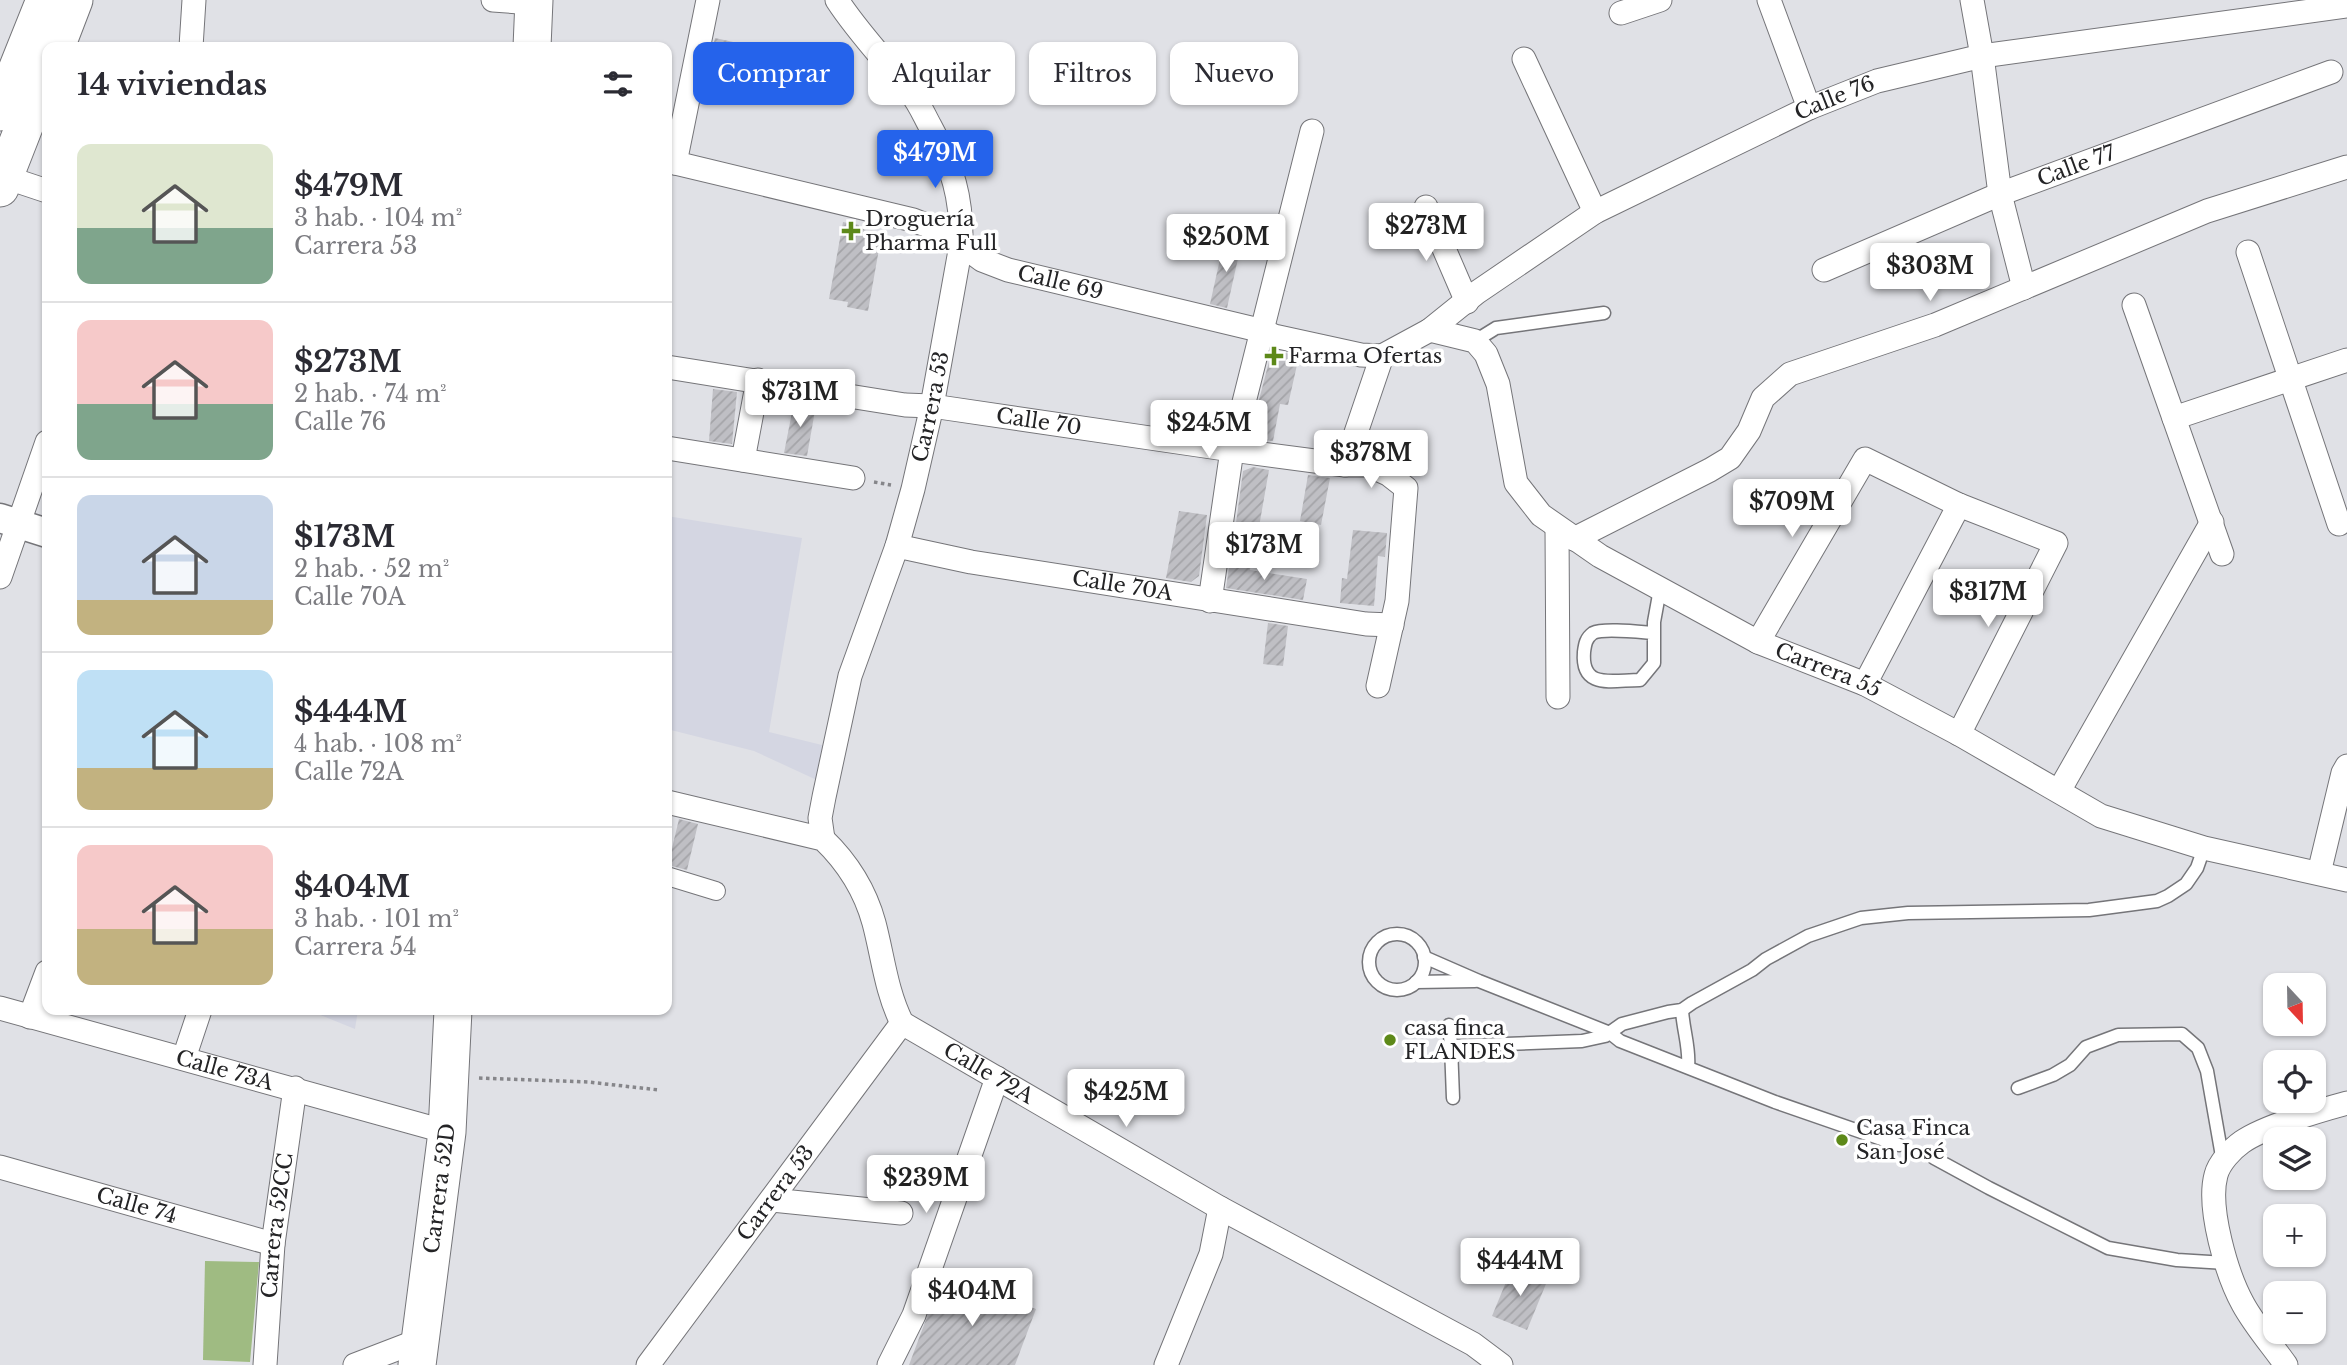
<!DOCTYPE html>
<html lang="es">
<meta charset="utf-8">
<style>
:root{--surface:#fff;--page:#f7f7f7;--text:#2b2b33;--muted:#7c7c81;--line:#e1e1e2;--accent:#2563eb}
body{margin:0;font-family:"Libre Baskerville",serif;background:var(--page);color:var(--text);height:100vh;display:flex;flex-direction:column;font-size:26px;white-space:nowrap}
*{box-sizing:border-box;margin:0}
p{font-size:23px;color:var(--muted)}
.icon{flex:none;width:38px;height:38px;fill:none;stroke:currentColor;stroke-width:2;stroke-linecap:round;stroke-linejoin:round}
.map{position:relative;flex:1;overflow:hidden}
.sheet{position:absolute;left:42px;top:42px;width:630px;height:973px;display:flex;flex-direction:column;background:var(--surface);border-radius:14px;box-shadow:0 2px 5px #0004}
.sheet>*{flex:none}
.banner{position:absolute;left:693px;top:42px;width:665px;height:63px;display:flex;gap:14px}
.needle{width:46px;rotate:158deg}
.controls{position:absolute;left:2263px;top:973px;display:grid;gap:14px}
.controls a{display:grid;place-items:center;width:63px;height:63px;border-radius:14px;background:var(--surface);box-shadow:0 2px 5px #0004;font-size:35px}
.price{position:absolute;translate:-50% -60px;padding:0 16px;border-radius:7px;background:#fff;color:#222;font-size:23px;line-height:46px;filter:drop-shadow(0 2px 4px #0008)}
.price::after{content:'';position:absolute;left:50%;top:42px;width:21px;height:16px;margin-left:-10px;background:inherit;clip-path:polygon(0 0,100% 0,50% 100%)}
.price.active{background:var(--accent);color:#fff}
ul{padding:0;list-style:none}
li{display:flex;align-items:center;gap:21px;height:175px;padding:0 35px}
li+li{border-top:2px solid var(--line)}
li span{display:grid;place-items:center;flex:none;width:196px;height:140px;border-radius:14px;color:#555}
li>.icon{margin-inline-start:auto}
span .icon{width:84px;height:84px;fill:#fffc;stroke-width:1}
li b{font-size:30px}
h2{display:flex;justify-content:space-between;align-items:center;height:84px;padding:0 35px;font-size:30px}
.pill{padding:0 24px;border-radius:14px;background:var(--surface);box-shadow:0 2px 5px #0004;font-size:24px;line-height:63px}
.pill.active{background:var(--accent);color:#fff}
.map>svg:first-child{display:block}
.built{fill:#d4d6e2}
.pitch{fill:#9fbb82}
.building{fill:url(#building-hatch)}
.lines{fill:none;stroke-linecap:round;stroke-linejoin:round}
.service-casing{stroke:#757579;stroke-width:15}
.pedestrian-casing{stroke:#757579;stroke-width:20}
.minor-casing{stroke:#757579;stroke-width:25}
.tertiary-casing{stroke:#757579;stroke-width:31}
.primary-casing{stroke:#757579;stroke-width:39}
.path{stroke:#86868a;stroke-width:3.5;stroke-dasharray:3.5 3.5;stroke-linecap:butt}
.service{stroke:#fff;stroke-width:12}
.pedestrian{stroke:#fff;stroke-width:18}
.minor{stroke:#fff;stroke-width:23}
.tertiary{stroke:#fff;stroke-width:28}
.primary{stroke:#fff;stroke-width:37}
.poi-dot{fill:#5d8919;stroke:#fff;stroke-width:2.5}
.labels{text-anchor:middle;stroke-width:7;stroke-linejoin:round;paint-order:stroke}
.street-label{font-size:21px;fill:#242426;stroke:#fff}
.poi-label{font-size:21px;fill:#242426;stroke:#fff;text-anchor:start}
</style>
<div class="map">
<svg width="2347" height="1365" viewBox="0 0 2347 1365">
<defs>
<pattern id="building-hatch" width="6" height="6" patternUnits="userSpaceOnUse" patternTransform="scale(1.75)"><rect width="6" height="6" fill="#bfbfc4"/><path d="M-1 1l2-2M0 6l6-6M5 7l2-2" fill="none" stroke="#a4a4a8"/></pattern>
</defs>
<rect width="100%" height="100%" fill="#e0e1e6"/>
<g class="built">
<polygon points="667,516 802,538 769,732 826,746 819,781 754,751 667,729"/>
<polygon points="308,1010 358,1010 355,1029"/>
</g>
<polygon class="pitch" points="205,1261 259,1262 250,1362 203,1360"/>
<g class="building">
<polygon points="715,38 770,50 767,66 711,54"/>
<polygon points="843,222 859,225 859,228 882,232 868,311 847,307 848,302 829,299"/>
<polygon points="1224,241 1241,245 1227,308 1210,304"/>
<polygon points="1272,350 1299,356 1288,405 1280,404 1273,441 1249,438"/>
<polygon points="713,389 737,392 732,444 709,441"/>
<polygon points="794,402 816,405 807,456 784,453"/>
<polygon points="1371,432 1397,448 1390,460 1374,452 1365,451"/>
<polygon points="1253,467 1269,470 1259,527 1236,523 1243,471"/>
<polygon points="1308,475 1330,478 1321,525 1300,521"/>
<polygon points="1179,511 1207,515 1199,576 1191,582 1166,578"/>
<polygon points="1353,530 1387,533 1385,557 1378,556 1374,606 1340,603 1342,578 1347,579"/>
<polygon points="1230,560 1251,563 1250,570 1307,579 1303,600 1226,588"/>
<polygon points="1268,623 1288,626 1283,666 1263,664"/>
<polygon points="679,819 698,824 687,870 668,865"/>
<polygon points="1513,1265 1548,1279 1527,1330 1492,1316"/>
<polygon points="943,1274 1036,1309 1015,1365 909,1365"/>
</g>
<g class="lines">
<g class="service-casing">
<g id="service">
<polyline points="1475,341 1496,328 1604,313"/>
<path d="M1654,633C1640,632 1603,628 1593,633C1586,638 1585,644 1584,652C1581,690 1612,680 1640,680L1654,663V622L1660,589"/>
<circle cx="1397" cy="962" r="28"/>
<polyline points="1424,957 1479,981 1610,1033 1620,1041 1775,1102 1899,1145"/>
<polyline points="1416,982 1475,981"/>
<path d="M1682,1010C1683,1030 1690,1048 1688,1067"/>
<polyline points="1449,1025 1451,1046"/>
<polyline points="2018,1088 2053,1075 2070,1065 2086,1047 2118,1035 2182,1034 2198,1048 2207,1071 2223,1162"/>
<polyline points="1453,1098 1451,1046 1582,1041 1605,1036 1622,1024 1668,1012 1682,1010 1692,1003 1752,970 1766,959 1808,936 1861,918 1908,913 2089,910 2157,901 2168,896 2186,884 2197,868 2204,848"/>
<polyline points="1934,1158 1989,1188 2108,1248 2177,1260 2226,1263"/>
</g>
</g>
<g class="pedestrian-casing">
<polyline id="pedestrian" points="667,876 716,891"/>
</g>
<g class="minor-casing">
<g id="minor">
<polyline points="493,0 534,3"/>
<polyline points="1769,0 1809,108"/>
<polyline points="1972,0 1982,56 2000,194 2024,288"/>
<polyline points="1621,13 1660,0"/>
<polyline points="191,47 194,0"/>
<polyline points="1524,59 1595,212"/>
<path id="s1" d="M667,161L913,220L944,232L982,260L1008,270L1263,331L1274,336L1361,355L1382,356"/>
<polyline points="675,163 708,0"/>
<polyline points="5,177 47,191"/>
<polyline points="1426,207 1467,302"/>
<polyline points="2248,252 2339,524"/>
<path id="s2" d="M1824,270L2000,194L2331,72"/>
<polyline points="2134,305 2222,554"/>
<path id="s3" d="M1430,330L1475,341L1486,354L1498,384L1516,483L1541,515L1600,556L1758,642L1865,684L1959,734L2101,816L2204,848L2347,880"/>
<path id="s4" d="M1382,356L1430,330L1476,293L1595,212L1809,108L1877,81L1982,56L2347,6"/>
<path id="s5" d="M667,367L905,405L932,406L1232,450L1345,465H1368L1388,474L1406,488L1397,601L1378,686"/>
<polyline points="2174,418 2347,360"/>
<polyline points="667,448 853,478"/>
<polyline points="743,460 758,380"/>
<polyline points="1345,465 1382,356"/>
<polyline points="1557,528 1558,697"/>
<polyline points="1574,539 1710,470 1730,458 1749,431 1763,398 1790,374 1935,325 2207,211 2347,167"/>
<path id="s6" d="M897,546L971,562L1366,624L1392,625"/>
<polyline points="0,577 47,442"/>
<polyline points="1210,601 1232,450 1312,131"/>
<polyline points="1758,642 1865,459 1959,505 2056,543 1959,734"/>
<polyline points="1865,684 1959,505"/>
<polyline points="2059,791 2212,522"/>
<path id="s7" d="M667,802L823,839C847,862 865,890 874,923C883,957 886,991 902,1023L1220,1208L1473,1344L1501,1365"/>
<path id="s8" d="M823,839L820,818L824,797L850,676L897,546L913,489L932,406L961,245C962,196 953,169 930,126C924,115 919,103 911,93C887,62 859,34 837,0"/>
<polyline points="2319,873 2343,773 2347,766"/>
<path id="s9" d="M0,1008L447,1132"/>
<polyline points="30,1017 47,972"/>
<polyline points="184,1058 200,1010"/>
<path id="s10" d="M0,1167L273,1244"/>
<polyline points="772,1200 901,1213"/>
<path id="s11" d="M265,1365L273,1244L295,1088"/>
<polyline points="355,1365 420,1340"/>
<path id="s12" d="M648,1365L902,1023"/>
<polyline points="889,1365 914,1315 997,1078"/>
<polyline points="1166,1365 1211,1254 1220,1208"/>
<path d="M2286,1365C2272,1345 2255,1326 2243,1304C2227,1275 2207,1208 2216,1175C2219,1163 2232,1149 2242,1142C2263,1127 2321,1110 2347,1103"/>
</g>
</g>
<g class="tertiary-casing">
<polyline id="tertiary" points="0,518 47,533"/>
</g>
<g class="primary-casing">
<g id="primary">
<polyline points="56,47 74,0"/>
<polyline points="532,47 534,0"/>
<polyline points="0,112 45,0"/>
<polyline points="0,188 47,68"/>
<path id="s13" d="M417,1365L447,1132L453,1010"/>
</g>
</g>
<g class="path">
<polyline points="874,482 891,485"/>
<polyline points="479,1078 588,1082 659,1090"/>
</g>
<use href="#service" class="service"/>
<use href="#pedestrian" class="pedestrian"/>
<use href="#minor" class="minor"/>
<use href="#tertiary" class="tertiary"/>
<use href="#primary" class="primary"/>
</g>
<g class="poi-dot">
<path d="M847.5 220.5h7v7h7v7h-7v7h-7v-7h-7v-7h7z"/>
<path d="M1270.5 345.5h7v7h7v7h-7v7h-7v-7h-7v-7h7z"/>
<circle cx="1390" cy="1040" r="7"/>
<circle cx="1842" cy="1140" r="7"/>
</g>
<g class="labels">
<g class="street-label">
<text dy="7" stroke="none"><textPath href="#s4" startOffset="523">Calle 76</textPath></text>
<text dy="7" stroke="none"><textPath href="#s2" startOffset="273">Calle 77</textPath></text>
<text dy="7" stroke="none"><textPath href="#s1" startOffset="415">Calle 69</textPath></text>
<text dy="7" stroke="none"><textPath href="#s8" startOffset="448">Carrera 53</textPath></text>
<text dy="7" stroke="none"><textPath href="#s5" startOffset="376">Calle 70</textPath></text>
<text dy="7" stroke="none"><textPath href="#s6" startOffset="229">Calle 70A</textPath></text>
<text dy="7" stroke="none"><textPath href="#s3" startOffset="564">Carrera 55</textPath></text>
<text dy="7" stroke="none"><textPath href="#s9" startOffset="233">Calle 73A</textPath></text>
<text dy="7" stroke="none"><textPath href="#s7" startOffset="464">Calle 72A</textPath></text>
<text dy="7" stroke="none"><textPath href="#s13" startOffset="178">Carrera 52D</textPath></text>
<text dy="7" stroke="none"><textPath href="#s12" startOffset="214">Carrera 53</textPath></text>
<text dy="7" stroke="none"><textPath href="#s10" startOffset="142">Calle 74</textPath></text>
<text dy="7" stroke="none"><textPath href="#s11" startOffset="140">Carrera 52CC</textPath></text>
</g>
<g class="poi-label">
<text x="865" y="226">Droguería<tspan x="865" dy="24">Pharma Full</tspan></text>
<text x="1288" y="363">Farma Ofertas</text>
<text x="1404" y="1035">casa finca<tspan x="1404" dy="24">FLANDES</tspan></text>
<text x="1856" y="1135">Casa Finca<tspan x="1856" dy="24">San José</tspan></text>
</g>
</g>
</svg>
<div class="controls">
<a><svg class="needle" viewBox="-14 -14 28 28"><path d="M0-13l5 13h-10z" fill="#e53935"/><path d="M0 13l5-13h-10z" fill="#7c7c81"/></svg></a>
<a><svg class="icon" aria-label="locate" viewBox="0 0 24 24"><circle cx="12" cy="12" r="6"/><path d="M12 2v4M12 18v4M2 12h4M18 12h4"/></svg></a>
<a><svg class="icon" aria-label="layers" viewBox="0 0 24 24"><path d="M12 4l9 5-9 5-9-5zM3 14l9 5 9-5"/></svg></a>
<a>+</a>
<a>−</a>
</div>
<b class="price active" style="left:935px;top:190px">$479M</b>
<b class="price" style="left:1426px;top:263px">$273M</b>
<b class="price" style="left:1226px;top:274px">$250M</b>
<b class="price" style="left:1930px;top:303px">$303M</b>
<b class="price" style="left:800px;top:429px">$731M</b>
<b class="price" style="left:1209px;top:460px">$245M</b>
<b class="price" style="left:1371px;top:490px">$378M</b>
<b class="price" style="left:1792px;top:539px">$709M</b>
<b class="price" style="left:1264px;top:582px">$173M</b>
<b class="price" style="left:1988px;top:629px">$317M</b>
<b class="price" style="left:1126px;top:1129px">$425M</b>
<b class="price" style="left:926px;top:1215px">$239M</b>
<b class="price" style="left:1520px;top:1298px">$444M</b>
<b class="price" style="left:972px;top:1328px">$404M</b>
<div class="banner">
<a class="pill active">Comprar</a>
<a class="pill">Alquilar</a>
<a class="pill">Filtros</a>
<a class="pill">Nuevo</a>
</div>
<section class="sheet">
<h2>14 viviendas<svg class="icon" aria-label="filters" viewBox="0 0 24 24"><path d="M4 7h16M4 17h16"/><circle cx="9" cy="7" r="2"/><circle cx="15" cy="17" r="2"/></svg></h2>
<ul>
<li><span style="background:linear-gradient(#dfe7d0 60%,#7fa58c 0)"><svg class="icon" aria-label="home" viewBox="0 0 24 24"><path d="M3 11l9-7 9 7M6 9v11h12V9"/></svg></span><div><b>$479M</b><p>3 hab. · 104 m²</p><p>Carrera 53</p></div></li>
<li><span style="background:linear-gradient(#f6c9c9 60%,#7fa58c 0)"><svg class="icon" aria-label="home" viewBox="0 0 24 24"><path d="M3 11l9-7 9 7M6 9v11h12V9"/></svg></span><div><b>$273M</b><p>2 hab. · 74 m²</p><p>Calle 76</p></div></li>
<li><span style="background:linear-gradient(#c9d6e8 75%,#c2b280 0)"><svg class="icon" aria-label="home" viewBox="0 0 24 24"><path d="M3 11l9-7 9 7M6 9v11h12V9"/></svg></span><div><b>$173M</b><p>2 hab. · 52 m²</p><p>Calle 70A</p></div></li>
<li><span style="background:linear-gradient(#bfe0f5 70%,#c2b280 0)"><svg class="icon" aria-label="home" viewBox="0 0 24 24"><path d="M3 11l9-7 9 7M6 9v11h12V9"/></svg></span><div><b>$444M</b><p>4 hab. · 108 m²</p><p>Calle 72A</p></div></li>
<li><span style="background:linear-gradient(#f6c9c9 60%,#c2b280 0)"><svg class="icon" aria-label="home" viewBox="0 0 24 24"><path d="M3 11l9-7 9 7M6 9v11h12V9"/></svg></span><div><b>$404M</b><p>3 hab. · 101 m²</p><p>Carrera 54</p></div></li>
</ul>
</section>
</div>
